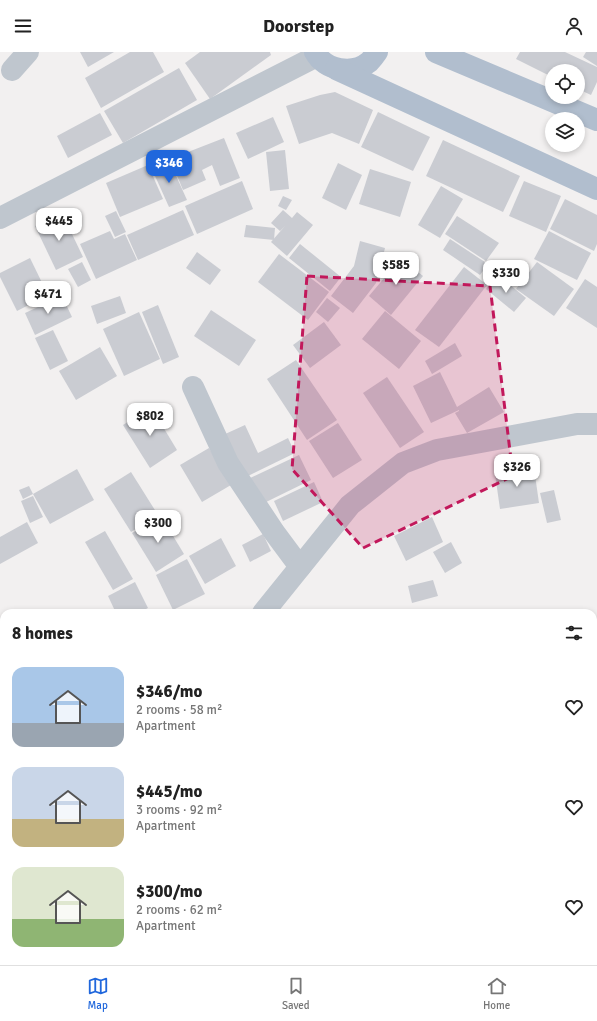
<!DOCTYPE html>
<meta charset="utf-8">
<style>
:root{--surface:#fff;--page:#f2f2f2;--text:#222;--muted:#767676;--line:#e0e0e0;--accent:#2067dc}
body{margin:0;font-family:Signika,sans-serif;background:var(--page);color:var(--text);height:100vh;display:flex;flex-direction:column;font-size:15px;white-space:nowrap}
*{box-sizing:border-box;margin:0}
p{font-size:13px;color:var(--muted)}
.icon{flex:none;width:22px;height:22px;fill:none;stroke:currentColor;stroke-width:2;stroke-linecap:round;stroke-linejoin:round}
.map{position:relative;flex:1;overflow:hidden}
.panel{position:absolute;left:0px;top:557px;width:597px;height:356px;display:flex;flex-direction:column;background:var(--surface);border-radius:12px 12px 0 0;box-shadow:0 2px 6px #0003}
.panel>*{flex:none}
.buttons{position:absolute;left:545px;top:12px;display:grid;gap:8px}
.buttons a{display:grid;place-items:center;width:40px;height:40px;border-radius:50%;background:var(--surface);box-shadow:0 2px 6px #0003;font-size:20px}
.price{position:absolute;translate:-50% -34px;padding:0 9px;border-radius:8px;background:#fff;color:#222;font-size:13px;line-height:26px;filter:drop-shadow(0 1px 2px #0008)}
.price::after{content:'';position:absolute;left:50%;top:24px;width:12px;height:9px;margin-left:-6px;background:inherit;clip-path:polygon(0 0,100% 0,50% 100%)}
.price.selected{background:var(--accent);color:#fff}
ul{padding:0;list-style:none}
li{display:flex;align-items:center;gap:12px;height:100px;padding:0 12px}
li span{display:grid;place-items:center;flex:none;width:112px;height:80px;border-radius:12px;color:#555}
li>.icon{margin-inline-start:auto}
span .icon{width:48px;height:48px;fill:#fffc;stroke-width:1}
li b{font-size:17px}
h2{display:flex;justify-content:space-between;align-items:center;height:48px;padding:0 12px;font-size:17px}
header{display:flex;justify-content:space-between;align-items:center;height:52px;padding:0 12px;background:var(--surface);font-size:18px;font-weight:700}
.menu{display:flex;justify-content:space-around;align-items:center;height:56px;border-top:1px solid var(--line);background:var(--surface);font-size:11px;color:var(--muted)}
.menu a{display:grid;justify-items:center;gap:2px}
.menu .selected{color:var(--accent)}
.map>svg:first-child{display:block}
.building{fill:#caccd2}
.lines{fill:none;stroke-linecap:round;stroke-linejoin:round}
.minor{stroke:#bfc6ce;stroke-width:22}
.major{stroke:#b1bece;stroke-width:22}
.marked{fill:#c2185b;fill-opacity:0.2;stroke:#c2185b;stroke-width:3;stroke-dasharray:8 5;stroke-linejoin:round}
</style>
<header><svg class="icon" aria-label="menu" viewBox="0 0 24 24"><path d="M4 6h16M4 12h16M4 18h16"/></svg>Doorstep<svg class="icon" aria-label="person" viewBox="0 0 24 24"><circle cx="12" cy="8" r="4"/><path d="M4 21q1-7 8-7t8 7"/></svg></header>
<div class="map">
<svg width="597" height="913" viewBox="0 0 597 913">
<rect width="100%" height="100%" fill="#f2f0f0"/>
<g class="building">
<polygon points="80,0 114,0 88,15"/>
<polygon points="130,0 153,0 164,20 101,56 85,26"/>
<polygon points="200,0 270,0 271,3 210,47 185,11"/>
<polygon points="520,0 565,0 597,15 597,30 591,43 578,37 578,19 552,19 552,25 516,7"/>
<polygon points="586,0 597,0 597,14 583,5"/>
<polygon points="179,16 197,48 123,91 104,59"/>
<polygon points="335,40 373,58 359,92 332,81 299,92 286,54 320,43"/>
<polygon points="378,60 430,85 413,119 361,95"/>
<polygon points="100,61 112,83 68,106 57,84"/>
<polygon points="273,65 284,90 248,107 236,81"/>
<polygon points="224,86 240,126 220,134 212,113 202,118 206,128 183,138 170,107"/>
<polygon points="443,88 520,124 503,160 426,124"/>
<polygon points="285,98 289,137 270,139 266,100"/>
<polygon points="169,108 187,148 169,155 151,115"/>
<polygon points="338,111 362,123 346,158 322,146"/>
<polygon points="148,113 163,147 120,165 106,131"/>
<polygon points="370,117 411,130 400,165 359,152"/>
<polygon points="242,129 253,157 197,182 185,154"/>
<polygon points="524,129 561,144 546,180 509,164"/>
<polygon points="441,134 463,147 440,186 418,173"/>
<polygon points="283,144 292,148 286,158 278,154"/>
<polygon points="565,147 597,163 597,192 594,199 550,177"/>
<polygon points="183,158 194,183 138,208 127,183"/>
<polygon points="283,158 292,166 297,160 313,173 287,204 271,190 285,174 280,179 271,171"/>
<polygon points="116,159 126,180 115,185 105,164"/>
<polygon points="62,161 83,205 56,218 35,174"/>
<polygon points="457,164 499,191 486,209 445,182"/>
<polygon points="246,173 275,176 274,188 244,185"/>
<polygon points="110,179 114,187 125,182 137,208 96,227 80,192"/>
<polygon points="549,179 591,201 577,228 534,207"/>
<polygon points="450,187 488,212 480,223 443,198"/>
<polygon points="360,189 385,196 376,231 353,261 331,244 354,214"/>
<polygon points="300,192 341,225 330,239 289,206"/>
<polygon points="197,200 221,218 210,233 186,216"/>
<polygon points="279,202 329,240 308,268 258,230"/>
<polygon points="30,206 48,243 17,259 0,225 0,221"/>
<polygon points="401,206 423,224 391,263 369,244"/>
<polygon points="518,208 529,216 516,234 505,227"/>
<polygon points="82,210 91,228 78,235 68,217"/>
<polygon points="537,210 574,237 554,264 516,237"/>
<polygon points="464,215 487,233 439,295 415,278"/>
<polygon points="498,223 526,246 514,260 486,237"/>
<polygon points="585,227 597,235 597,276 566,256"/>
<polygon points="62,244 72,265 35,283 25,261"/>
<polygon points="120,244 126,261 97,272 91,254"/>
<polygon points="327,246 340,256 328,270 316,260"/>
<polygon points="158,253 179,305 163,312 142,260"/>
<polygon points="211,258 256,288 239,314 194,284"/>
<polygon points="385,259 421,289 399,317 362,287"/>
<polygon points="139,260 160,307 124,324 103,277"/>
<polygon points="324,270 341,293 310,316 293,293"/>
<polygon points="53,278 68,309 50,318 35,286"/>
<polygon points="455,291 462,304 432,322 425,309"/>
<polygon points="100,295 117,324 76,348 59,319"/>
<polygon points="296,308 337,368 307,388 267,327"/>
<polygon points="440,320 457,355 489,335 504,360 467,381 455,361 459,359 459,358 431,371 413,334"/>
<polygon points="387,325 424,380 400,396 363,341"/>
<polygon points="151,355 177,398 150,416 123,373"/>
<polygon points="338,371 362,408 333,426 309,389"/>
<polygon points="245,373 258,401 288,386 295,401 244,426 223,383"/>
<polygon points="209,396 231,433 202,450 180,413"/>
<polygon points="299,403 311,428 260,453 248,427"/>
<polygon points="534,416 539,451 500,457 495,422"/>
<polygon points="77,417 94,448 50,472 33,442"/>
<polygon points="131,420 158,463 131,480 104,437"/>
<polygon points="314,430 323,450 283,469 274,449"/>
<polygon points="29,434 33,442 23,447 19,438"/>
<polygon points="554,438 561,468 547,471 540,441"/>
<polygon points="33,444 43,465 30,471 21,449"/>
<polygon points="161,464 184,502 156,520 132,481"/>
<polygon points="432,465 443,490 406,509 394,484"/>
<polygon points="27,470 38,491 0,512 0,485"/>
<polygon points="105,479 133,527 113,538 85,490"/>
<polygon points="263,482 271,499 250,510 242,493"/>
<polygon points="221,486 236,514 205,532 189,504"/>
<polygon points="451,490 462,511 445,521 433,500"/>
<polygon points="187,507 205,542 173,558 156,523"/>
<polygon points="433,528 438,544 412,551 408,534"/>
<polygon points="135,530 148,556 138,561 116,561 108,544"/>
<polygon points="4,671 4,704 0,701 0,676"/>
<polygon points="313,909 340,909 334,913 316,913"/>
</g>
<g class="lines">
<g class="minor">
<polyline points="12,18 28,0"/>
<polyline points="0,166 317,4"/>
<polyline points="193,335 228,411 274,480 300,515"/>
<polyline points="263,561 350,453 403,411 437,398 577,372 597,372"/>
<polyline points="0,723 4,725"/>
<polyline points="0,783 4,781"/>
<polyline points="390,909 392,909"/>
<polyline points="550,909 560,913"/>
</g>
<g class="major">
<path d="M315,0C325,19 353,23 369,10C372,7 375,3 377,0"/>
<polyline points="436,0 597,68"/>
<polyline points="336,17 597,137"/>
</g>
</g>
<path class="marked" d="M307,224L490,234L513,424L363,496L292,417Z"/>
</svg>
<div class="buttons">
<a><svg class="icon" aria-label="locate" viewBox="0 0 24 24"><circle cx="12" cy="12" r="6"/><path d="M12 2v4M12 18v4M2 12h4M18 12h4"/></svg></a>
<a><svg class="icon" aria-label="layers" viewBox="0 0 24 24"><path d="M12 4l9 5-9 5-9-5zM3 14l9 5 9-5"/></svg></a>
</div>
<b class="price selected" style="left:169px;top:132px">$346</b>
<b class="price" style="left:59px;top:190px">$445</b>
<b class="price" style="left:396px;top:234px">$585</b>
<b class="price" style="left:506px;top:242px">$330</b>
<b class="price" style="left:48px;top:263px">$471</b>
<b class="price" style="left:150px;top:385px">$802</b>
<b class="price" style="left:517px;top:436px">$326</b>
<b class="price" style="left:158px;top:492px">$300</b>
<section class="panel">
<h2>8 homes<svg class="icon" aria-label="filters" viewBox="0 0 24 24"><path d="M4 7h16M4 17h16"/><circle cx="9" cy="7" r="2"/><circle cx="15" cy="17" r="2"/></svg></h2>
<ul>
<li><span style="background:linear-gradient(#a9c7e8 70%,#9aa5b1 0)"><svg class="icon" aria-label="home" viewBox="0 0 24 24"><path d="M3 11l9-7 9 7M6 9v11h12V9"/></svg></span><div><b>$346/mo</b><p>2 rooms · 58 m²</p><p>Apartment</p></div><svg class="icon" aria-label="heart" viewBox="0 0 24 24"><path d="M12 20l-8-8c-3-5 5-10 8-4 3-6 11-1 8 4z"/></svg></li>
<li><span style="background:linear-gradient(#c9d6e8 65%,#c2b280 0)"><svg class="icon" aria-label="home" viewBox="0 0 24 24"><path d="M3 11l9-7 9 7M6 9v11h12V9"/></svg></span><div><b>$445/mo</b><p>3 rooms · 92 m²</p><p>Apartment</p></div><svg class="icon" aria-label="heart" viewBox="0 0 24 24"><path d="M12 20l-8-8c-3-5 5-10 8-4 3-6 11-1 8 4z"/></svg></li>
<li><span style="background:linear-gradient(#dfe7d0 65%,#8fb573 0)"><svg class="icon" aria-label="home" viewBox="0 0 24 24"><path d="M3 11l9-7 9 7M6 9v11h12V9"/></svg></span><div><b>$300/mo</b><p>2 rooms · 62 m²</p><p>Apartment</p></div><svg class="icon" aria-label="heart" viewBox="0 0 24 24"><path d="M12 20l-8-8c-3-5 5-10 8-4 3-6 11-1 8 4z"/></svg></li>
</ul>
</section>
</div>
<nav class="menu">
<a class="selected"><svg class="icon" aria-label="map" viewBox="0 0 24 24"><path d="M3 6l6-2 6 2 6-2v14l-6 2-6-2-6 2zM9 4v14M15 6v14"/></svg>Map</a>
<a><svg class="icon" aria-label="saved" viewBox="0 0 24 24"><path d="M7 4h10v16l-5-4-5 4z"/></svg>Saved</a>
<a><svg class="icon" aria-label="home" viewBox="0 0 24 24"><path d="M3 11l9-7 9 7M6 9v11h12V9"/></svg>Home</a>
</nav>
